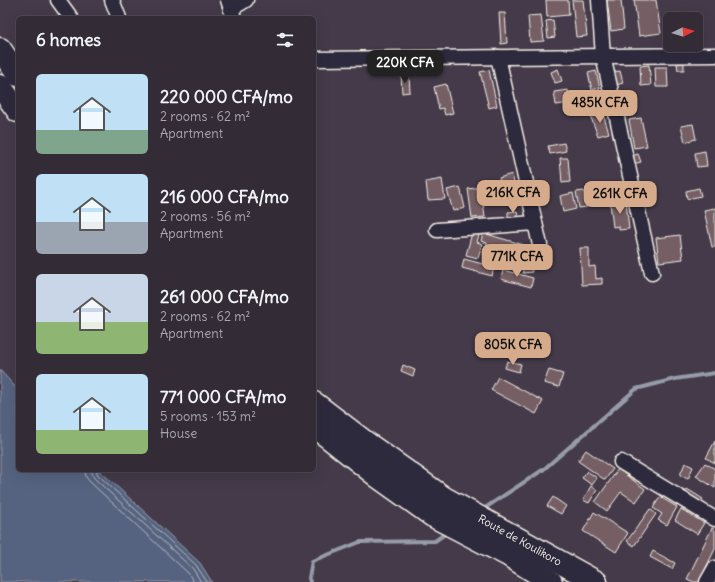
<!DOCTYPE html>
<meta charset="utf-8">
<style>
:root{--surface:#332c37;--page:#3e3842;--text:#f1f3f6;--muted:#a9a7ad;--line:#4e4852;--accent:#d6ab8b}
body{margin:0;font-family:Delius,sans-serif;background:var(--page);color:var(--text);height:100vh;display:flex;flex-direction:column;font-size:15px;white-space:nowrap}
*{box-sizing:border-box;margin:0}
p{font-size:13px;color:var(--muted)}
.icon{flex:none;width:22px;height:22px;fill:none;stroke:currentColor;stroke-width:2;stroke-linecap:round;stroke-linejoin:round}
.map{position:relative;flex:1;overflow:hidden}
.details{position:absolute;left:16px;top:16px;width:300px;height:456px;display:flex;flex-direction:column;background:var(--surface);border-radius:6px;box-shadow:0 4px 16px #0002,0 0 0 1px var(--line)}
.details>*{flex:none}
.needle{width:26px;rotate:85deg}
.tools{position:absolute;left:663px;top:12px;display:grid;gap:8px}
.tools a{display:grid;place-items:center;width:40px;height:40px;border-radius:6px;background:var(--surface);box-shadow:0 4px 16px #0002,0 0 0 1px var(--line);font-size:20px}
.price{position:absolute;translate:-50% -34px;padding:0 9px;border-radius:8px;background:var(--accent);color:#111;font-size:13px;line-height:26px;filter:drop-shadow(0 1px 2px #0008)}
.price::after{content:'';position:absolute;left:50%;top:24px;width:12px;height:9px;margin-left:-6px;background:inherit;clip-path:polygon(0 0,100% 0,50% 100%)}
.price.current{background:#222;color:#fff}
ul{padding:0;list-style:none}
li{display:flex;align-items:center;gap:12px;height:100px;padding:0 20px}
li span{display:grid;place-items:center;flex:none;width:112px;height:80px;border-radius:6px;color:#555}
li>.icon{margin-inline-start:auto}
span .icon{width:48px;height:48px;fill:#fffc;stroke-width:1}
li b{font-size:17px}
h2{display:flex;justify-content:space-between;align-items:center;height:48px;padding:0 20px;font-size:17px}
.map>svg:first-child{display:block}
.water{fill:#576480;stroke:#969caa}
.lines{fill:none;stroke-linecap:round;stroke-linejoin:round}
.shore{stroke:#b5b9be;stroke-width:1}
.stream{stroke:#969caa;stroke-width:4}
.building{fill:#755e65;stroke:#f4f1e8}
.street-casing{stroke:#f4f1e8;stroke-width:17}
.primary-casing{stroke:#f4f1e8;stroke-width:25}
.street{stroke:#2f2a3d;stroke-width:14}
.primary{stroke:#2f2a3d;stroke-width:22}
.labels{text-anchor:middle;stroke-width:4;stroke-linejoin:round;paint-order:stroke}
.street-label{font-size:11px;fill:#f4f1e8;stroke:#2f2a3d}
</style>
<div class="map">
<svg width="715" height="582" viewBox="0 0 715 582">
<rect width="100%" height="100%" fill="#443a49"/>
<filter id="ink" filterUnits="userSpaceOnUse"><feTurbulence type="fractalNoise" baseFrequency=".025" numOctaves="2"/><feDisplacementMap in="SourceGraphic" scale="8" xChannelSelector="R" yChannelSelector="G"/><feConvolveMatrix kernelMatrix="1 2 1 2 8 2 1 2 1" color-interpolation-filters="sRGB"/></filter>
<g filter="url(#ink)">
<polygon class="water" points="0,370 18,390 18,470 99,470 200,563 212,582 0,582"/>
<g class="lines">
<g class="shore">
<polyline points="85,470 86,477 90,482 188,573 194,582"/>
<polyline points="91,470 94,478 193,569 201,582"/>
<polyline points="96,470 98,475 196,565 207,582"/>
</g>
<g class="stream">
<polyline points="482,510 544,469 636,389 675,379 715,373"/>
<polyline points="310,582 309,578 312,561 360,542 435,541 449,531"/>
</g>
</g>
<g class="building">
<polygon points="546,0 568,0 569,15 547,17"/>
<polygon points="572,0 583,0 587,36 576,37"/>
<polygon points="607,0 621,0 624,29 611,31"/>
<polygon points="634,0 656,0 661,33 639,36"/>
<polygon points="499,13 505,13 507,43 501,44"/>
<polygon points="541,15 544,41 530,42 528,16"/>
<polygon points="553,20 555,37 548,38 546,21"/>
<polygon points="670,21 670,40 668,41 666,22"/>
<polygon points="684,63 684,70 678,70 677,64"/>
<polygon points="649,65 651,85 641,86 640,66"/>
<polygon points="655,67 667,67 668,87 656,87"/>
<polygon points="558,69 562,81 555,83 551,72"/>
<polygon points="489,70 497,106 489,108 480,72"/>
<polygon points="596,71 600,88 592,90 588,73"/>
<polygon points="620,71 623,83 616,85 613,72"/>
<polygon points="401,75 409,75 410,92 402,93"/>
<polygon points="446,84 453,113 445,115 443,108 439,109 434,87"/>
<polygon points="568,90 570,103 556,105 554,92"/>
<polygon points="602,111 609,133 598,136 590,115"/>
<polygon points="641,118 647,146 634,148 629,120"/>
<polygon points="693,124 696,139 685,142 681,126"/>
<polygon points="564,143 566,151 550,154 548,146"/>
<polygon points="705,151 707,166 697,167 695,153"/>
<polygon points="638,154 641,162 633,164 631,156"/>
<polygon points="560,158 568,158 570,182 562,183"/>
<polygon points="512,174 517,197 505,200 499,178"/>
<polygon points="442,179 445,199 428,200 426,182"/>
<polygon points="460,187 465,208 453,211 447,190"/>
<polygon points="481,187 485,217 472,218 468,189"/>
<polygon points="699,188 701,196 687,199 686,191"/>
<polygon points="584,191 587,207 579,208 576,192"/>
<polygon points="573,193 576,209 563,212 560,196"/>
<polygon points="626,201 629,229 619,230 619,226 613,227 610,203"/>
<polygon points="715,208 715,247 712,247 704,210"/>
<polygon points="517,211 518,216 508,217 508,212"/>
<polygon points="472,233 479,235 477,242 482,244 478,258 466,255"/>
<polygon points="483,233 524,245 521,257 486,247 487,243 481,241"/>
<polygon points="680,235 683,259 659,262 656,238"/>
<polygon points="580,248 589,248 589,267 595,266 596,279 602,278 602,284 582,285"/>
<polygon points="530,257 532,272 523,273 521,259"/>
<polygon points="464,259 494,267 492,276 462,268"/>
<polygon points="503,270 533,278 531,287 501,279"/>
<polygon points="507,361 521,364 519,372 505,368"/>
<polygon points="403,365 415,370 413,376 401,371"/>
<polygon points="549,370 563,374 559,387 544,383"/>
<polygon points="498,377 543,401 536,414 491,390"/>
<polygon points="715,441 715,463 706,458"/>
<polygon points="586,450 613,469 605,480 578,461"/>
<polygon points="685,463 693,467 688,479 680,475"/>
<polygon points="705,463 715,469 715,488 696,476"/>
<polygon points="618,469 645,489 636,502 621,492 607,511 595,502"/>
<polygon points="587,471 597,478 592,485 582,478"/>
<polygon points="591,486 597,490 589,503 583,500"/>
<polygon points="687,489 703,499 700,504 684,495"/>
<polygon points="553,497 566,506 561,514 547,506"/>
<polygon points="660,497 677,507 667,525 658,520 662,514 653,508"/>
<polygon points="650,509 656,514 634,546 627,541"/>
<polygon points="681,509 704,523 697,534 675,520"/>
<polygon points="594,512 628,533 616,552 583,531"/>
<polygon points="712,528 715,530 715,549 699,582 694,582 687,579"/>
<polygon points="653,551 675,563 672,569 650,557"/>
</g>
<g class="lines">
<g class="street-casing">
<g id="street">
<polyline points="58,0 71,18"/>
<polyline points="112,0 119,18"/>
<polyline points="228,0 234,18"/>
<polyline points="599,0 603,56 652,273"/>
<polyline points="231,9 246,0"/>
<polyline points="498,57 540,245"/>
<polyline points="314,59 715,55"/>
<polyline points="437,230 535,223"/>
<polyline points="621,462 715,519"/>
<polyline points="707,582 715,568"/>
</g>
</g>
<g class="primary-casing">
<g id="primary">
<polyline points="0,49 18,75"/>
<polyline points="0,86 18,111"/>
<path id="s1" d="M314,403L365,442L444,498L596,582"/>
<polyline points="314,426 377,476 433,516 508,555 551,582"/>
</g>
</g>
<use href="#street" class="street"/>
<use href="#primary" class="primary"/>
</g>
</g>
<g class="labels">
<g class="street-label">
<text dy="4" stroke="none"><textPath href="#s1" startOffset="248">Route de Koulikoro</textPath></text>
</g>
</g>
</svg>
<div class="tools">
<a><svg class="needle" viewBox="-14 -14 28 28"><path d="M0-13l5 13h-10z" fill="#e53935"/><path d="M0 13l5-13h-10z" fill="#a9a7ad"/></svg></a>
</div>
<b class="price current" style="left:405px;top:84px">220K CFA</b>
<b class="price" style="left:600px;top:124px">485K CFA</b>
<b class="price" style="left:513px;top:214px">216K CFA</b>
<b class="price" style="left:620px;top:215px">261K CFA</b>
<b class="price" style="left:517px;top:278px">771K CFA</b>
<b class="price" style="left:513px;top:366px">805K CFA</b>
<section class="details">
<h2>6 homes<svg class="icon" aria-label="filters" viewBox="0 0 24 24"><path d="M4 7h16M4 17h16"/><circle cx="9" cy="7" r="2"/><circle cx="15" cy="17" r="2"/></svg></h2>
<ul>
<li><span style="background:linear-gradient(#bfe0f5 70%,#7fa58c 0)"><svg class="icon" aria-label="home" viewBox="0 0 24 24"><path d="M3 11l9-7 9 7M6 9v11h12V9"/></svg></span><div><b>220 000 CFA/mo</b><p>2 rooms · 62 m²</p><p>Apartment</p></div></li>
<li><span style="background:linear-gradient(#bfe0f5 60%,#9aa5b1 0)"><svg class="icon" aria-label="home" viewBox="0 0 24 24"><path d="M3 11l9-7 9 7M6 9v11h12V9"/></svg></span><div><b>216 000 CFA/mo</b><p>2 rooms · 56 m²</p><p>Apartment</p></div></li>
<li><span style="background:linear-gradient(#c9d6e8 60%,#8fb573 0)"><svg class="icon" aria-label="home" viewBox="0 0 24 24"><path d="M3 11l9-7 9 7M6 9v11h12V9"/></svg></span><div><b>261 000 CFA/mo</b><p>2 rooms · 62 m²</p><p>Apartment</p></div></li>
<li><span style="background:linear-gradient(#bfe0f5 70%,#8fb573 0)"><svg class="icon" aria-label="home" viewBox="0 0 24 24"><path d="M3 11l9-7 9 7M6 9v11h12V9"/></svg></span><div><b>771 000 CFA/mo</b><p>5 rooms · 153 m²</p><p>House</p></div></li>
</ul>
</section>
</div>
